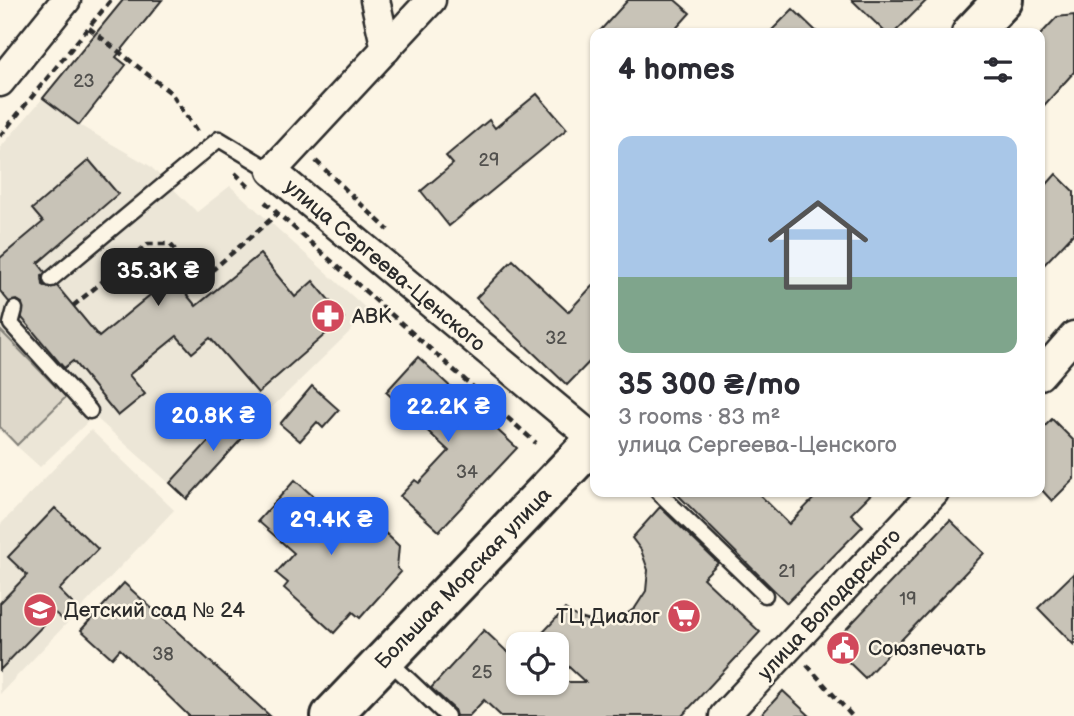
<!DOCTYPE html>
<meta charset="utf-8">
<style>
:root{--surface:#fff;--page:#f7f7f7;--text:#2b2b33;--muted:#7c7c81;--line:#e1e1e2;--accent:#2563eb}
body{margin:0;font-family:"Balsamiq Sans",sans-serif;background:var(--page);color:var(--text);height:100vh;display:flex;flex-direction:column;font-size:26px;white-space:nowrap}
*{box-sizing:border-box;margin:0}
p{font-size:23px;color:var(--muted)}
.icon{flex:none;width:38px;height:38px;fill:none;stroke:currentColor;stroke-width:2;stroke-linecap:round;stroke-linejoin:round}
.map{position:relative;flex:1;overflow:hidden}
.side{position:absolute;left:590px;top:28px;width:455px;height:469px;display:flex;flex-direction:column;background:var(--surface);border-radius:14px;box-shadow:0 2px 5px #0004}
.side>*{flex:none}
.tools{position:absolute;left:506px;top:632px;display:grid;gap:14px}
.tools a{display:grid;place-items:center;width:63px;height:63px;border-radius:14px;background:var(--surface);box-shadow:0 2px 5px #0004;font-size:35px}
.price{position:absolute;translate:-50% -60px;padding:0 16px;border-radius:14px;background:var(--accent);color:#fff;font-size:23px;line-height:46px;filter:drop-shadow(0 2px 4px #0008)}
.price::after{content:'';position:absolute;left:50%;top:42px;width:21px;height:16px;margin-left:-10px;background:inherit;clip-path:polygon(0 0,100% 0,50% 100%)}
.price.active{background:#222;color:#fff}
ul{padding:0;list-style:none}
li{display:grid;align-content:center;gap:14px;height:371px;padding:0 28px}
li+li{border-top:2px solid var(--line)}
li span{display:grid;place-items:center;height:217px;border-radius:14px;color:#555}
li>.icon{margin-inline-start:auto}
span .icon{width:126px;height:126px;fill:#fffc;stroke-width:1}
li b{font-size:30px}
h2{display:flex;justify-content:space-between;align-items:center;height:84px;padding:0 28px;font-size:30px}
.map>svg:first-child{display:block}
.built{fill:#ece6d7}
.green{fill:#ded8ca;stroke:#84827a;stroke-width:2}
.building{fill:#c8c3b7;stroke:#2b2b2b;stroke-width:2}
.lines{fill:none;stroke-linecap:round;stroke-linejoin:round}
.service-casing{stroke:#2b2b2b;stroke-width:19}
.minor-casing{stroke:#2b2b2b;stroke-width:33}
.secondary-casing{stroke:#2b2b2b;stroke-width:44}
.path{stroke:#2b2b2b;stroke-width:4.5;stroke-dasharray:7 5;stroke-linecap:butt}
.service{stroke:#fcf5e5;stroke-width:14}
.minor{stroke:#fcf5e5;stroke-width:28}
.secondary{stroke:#fcf5e5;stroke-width:38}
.labels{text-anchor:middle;stroke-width:5;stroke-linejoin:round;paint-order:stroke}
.number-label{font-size:18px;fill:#52514e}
.street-label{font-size:21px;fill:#2b2b2b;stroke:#fcf5e5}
.poi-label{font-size:21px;fill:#2b2b2b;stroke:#fcf5e5;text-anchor:start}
</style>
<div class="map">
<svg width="1074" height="716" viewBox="0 0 1074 716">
<rect width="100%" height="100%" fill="#fcf5e5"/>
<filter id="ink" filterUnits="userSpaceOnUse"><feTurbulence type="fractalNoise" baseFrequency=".0143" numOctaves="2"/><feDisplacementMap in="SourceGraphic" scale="14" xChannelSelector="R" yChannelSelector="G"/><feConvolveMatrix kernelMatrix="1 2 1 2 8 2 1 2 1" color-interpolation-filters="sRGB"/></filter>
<g filter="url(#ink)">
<g class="built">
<polygon points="43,98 79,125 150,166 197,212 230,186 370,312 257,422 187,499 94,416 40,467 0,431 0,148"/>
<polygon points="91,430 174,510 0,694 0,525"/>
</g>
<polygon class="green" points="0,330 66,397 17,445 0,427"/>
<g class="building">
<polygon points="123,0 162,0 116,57 126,65 79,125 43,98"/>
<polygon points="628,0 675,0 690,13 672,33 598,33"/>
<polygon points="852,0 927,0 894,33 886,33"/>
<polygon points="793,9 818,33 769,33"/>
<polygon points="1074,15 1074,72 1040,110 1040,35 1057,17"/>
<polygon points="537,94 567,129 449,226 421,191 453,164 446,156 489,120 495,128"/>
<polygon points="89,160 118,194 38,263 45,272 42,276 43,285 48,288 57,286 99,337 172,277 196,306 260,254 295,297 313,281 344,318 258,393 210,338 192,353 177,336 129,375 145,394 118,416 73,361 64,368 58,361 22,318 22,303 17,300 9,302 0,291 0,258 43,222 32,209"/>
<polygon points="1056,174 1074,192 1074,233 1040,269 1040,192"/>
<polygon points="513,260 568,312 595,283 595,356 567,385 476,298"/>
<polygon points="418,357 517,448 439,531 400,496 415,480 419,483 449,451 386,392"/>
<polygon points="312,386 339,410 323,428 317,422 300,441 280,424"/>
<polygon points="240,407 257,422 187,499 170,483"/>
<polygon points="1052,419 1074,441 1074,479 1052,501 1040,488 1040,431"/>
<polygon points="295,480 344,524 359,508 399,546 397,568 401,572 360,618 353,612 334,633 284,588 288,583 276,573 294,553 258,521"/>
<polygon points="675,492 757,492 789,524 820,492 873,492 851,514 863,526 787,603"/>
<polygon points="660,507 718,563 703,578 760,632 682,716 501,716 484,700 469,716 456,716 454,709 431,688 484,630 518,662 518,682 585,682 556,655 556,644 532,644 565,609 577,617 597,623 618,620 635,608 646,591 648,570 641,550 632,538"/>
<polygon points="55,508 98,549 59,590 75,606 62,619 55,613 0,670 0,603 27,575 8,557"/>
<polygon points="950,520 984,553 865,678 831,645"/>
<polygon points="1074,573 1074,645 1038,608"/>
<polygon points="124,583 270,716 189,716 120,649 112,658 81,630"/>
<polygon points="783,691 810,716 760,716"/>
</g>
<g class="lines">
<g class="service-casing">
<g id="service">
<polyline points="51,279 219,139 272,171"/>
<polyline points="15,309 11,324 90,411"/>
<polyline points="658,492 765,595"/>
<polyline points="387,659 447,716"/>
</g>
</g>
<g class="minor-casing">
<g id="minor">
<polyline points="375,0 386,49"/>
<polyline points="431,0 272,171 595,440"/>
<polyline points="0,82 66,0"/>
<polyline points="1040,375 1074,336"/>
<polyline points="724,716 934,492"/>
</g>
</g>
<g class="secondary-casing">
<g id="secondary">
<polyline points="972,33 1003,0"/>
<polyline points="331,716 595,440"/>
</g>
</g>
<g class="path">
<polyline points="89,28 171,93 198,133"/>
<polyline points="0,136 111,0"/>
<polyline points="316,161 388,230"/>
<polyline points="235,173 251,189"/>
<polyline points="265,202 536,443"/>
<polyline points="73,306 148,244 170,244 201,280 278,213"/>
<polyline points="593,382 595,384"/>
<polyline points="807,665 852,716"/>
</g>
<use href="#service" class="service"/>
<use href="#minor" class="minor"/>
<use href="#secondary" class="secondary"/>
</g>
</g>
<defs>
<g id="pharmacy-disc" transform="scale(1.75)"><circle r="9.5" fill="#d1495b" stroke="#fcf5e5"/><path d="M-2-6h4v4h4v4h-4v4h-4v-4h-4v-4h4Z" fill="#fff"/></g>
<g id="school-disc" transform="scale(1.75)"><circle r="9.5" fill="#d1495b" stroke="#fcf5e5"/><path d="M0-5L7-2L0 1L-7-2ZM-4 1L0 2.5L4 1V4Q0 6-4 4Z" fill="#fff"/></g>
<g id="supermarket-disc" transform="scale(1.75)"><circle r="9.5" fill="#d1495b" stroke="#fcf5e5"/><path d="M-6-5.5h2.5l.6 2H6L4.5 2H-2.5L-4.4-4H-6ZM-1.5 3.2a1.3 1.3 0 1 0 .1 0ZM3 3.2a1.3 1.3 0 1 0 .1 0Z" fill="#fff"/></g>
<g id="civic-disc" transform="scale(1.75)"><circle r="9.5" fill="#d1495b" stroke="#fcf5e5"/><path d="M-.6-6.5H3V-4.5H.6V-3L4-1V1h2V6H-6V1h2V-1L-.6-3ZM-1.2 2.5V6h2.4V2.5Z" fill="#fff"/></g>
</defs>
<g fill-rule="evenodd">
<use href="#pharmacy-disc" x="328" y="316"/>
<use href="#school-disc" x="40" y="610"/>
<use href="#supermarket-disc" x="684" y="616"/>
<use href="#civic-disc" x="843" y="648"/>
</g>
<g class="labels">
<g class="number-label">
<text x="84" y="87">23</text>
<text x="489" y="166">29</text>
<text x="556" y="344">32</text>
<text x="467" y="478">34</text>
<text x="787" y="577">21</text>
<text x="908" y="605">19</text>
<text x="163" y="660">38</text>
<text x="482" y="678">25</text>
</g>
<g class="street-label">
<text transform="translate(385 265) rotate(40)" y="7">улица Сергеева-Ценского</text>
<text transform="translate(463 578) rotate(-46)" y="7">Большая Морская улица</text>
<text transform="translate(829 604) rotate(-47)" y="7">улица Володарского</text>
</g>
<g class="poi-label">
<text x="352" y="323">АВК</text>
<text x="64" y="617">Детский сад № 24</text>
<text x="660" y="623" text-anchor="end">ТЦ Диалог</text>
<text x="868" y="655">Союзпечать</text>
</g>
</g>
</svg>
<div class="tools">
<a><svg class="icon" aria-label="locate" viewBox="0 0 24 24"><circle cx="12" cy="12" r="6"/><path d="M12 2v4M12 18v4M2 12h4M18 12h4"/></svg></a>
</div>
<b class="price active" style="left:158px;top:308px">35.3K ₴</b>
<b class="price" style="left:448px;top:444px">22.2K ₴</b>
<b class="price" style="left:213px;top:453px">20.8K ₴</b>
<b class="price" style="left:331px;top:557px">29.4K ₴</b>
<section class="side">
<h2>4 homes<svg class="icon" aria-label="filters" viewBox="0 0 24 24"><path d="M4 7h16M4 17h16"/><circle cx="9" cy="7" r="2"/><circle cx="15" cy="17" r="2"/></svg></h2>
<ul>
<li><span style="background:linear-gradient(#a9c7e8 65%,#7fa58c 0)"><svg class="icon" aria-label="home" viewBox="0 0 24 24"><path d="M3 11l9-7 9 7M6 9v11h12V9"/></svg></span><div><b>35 300 ₴/mo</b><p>3 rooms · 83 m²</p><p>улица Сергеева-Ценского</p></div></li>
</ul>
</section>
</div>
